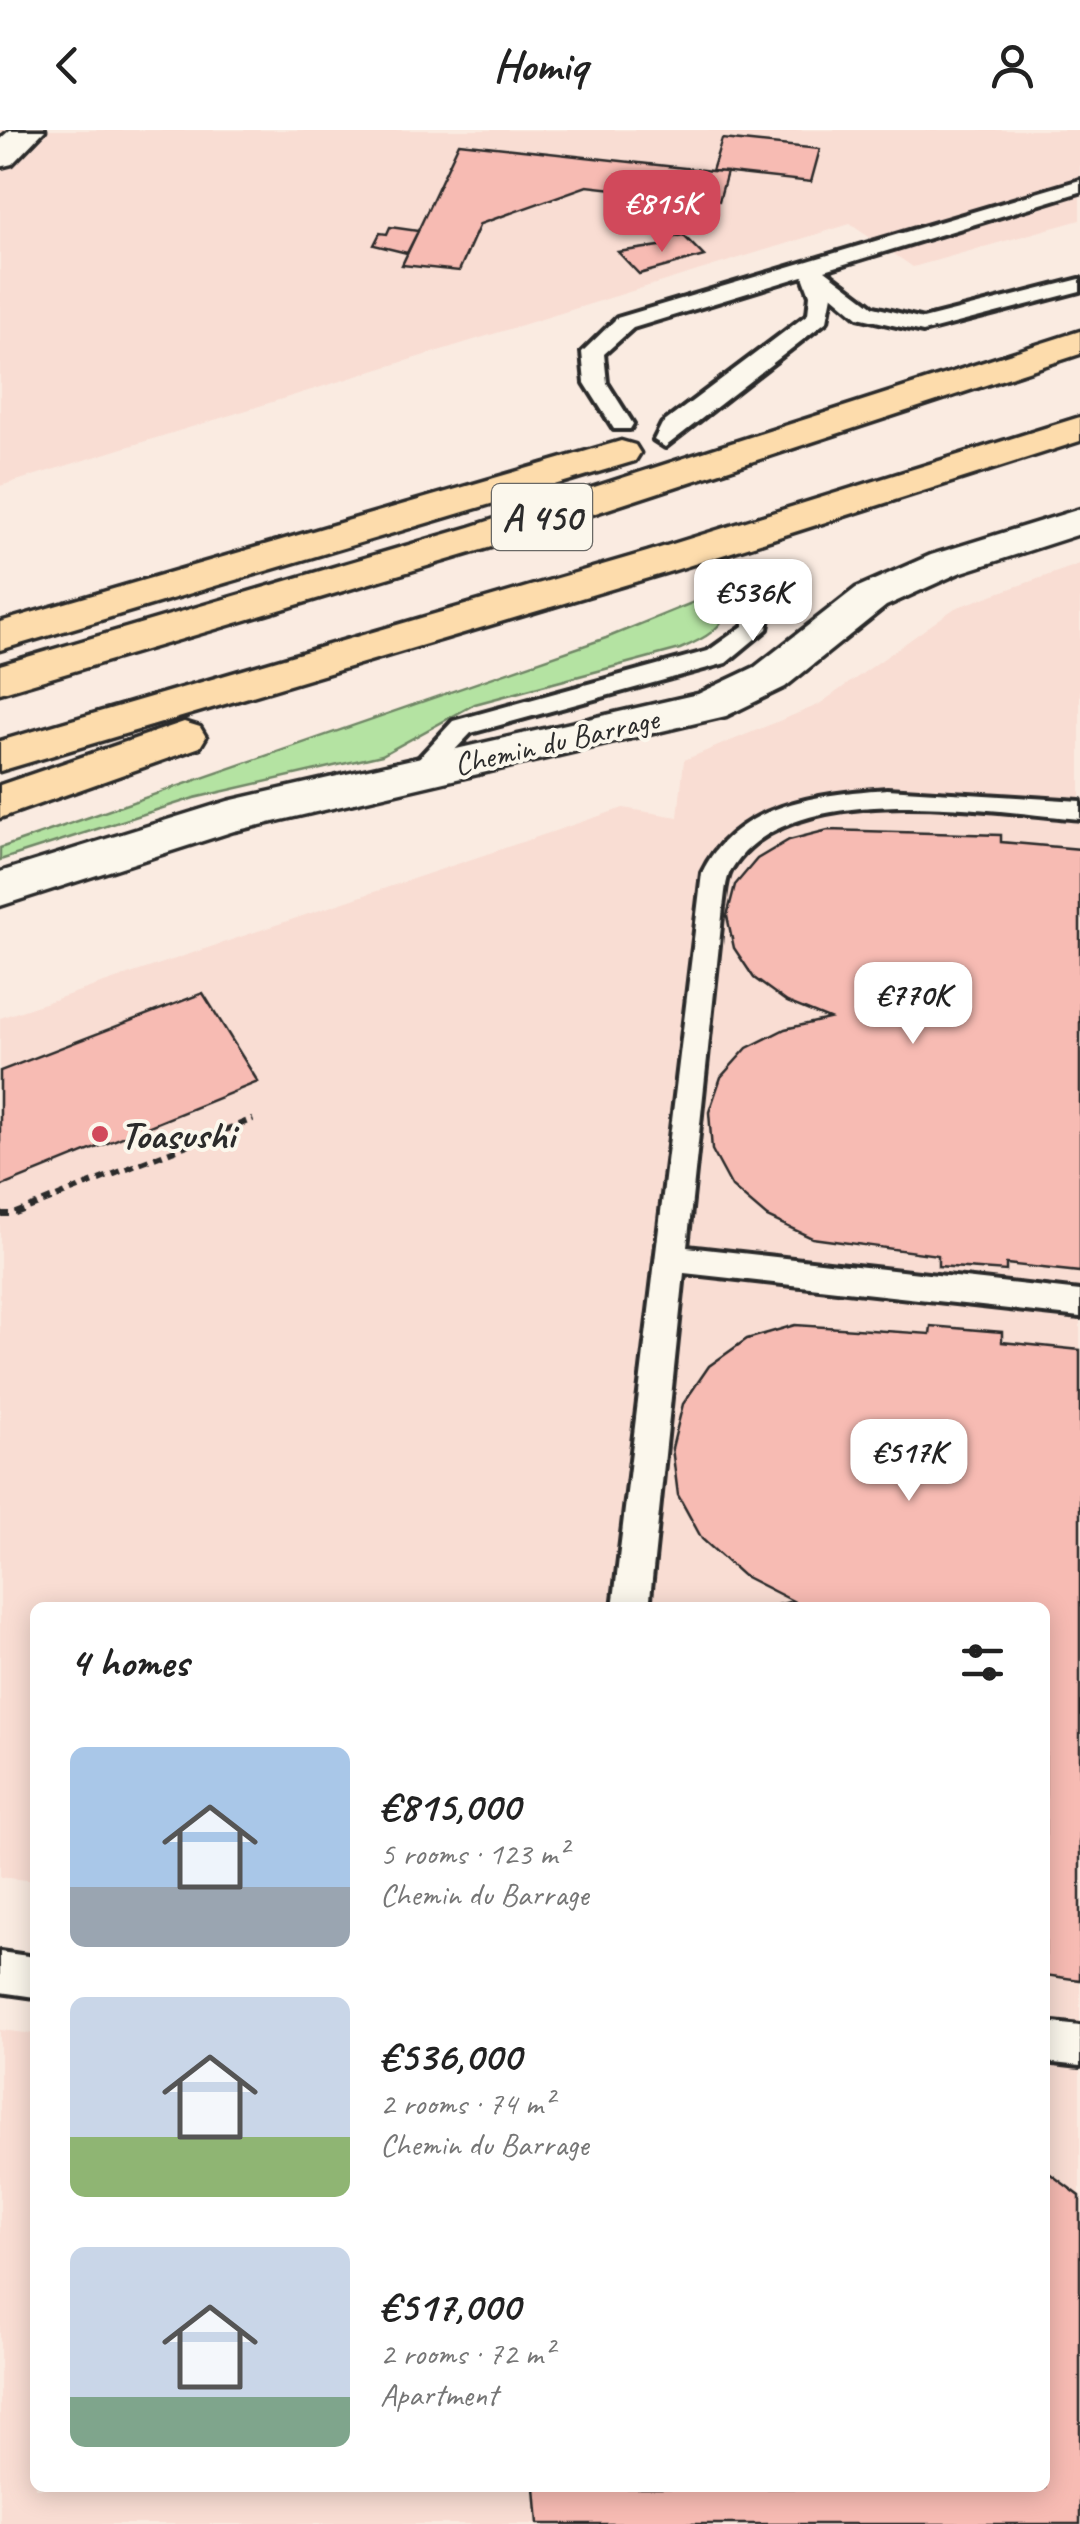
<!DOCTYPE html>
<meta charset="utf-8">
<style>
:root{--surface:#fff;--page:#f6f6f6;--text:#222;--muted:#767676;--accent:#d1495b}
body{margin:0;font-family:Caveat,sans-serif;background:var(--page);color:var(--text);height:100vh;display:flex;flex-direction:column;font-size:38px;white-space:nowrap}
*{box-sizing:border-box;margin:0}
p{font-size:32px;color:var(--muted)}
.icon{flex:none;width:55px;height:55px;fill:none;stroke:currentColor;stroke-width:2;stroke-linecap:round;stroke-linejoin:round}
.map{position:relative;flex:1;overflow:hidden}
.panel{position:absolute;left:30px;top:1472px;width:1020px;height:890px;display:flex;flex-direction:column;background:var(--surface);border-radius:15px;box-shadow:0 5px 25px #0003}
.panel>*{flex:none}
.price{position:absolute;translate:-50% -85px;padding:0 22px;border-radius:20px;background:#fff;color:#222;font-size:32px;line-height:65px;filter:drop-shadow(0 2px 5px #0008)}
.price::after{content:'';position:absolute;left:50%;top:60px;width:30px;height:22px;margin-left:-15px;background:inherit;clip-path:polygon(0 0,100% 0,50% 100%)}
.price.current{background:var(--accent);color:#fff}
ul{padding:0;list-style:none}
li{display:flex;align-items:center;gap:30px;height:250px;padding:0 40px}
li span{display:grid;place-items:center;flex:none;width:280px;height:200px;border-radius:15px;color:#555}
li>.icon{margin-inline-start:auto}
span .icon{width:120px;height:120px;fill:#fffc;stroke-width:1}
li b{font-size:42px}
h2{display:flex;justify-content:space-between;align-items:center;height:120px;padding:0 40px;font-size:42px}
header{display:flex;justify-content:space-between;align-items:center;height:130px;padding:0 40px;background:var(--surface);font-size:45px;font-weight:800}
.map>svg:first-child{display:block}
.built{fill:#f9ddd3}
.green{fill:#b4e3a2;stroke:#708766;stroke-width:2.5}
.building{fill:#f7bbb3;stroke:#2b2b2b;stroke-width:2.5}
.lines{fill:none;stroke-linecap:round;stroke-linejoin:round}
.lane-casing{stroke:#2b2b2b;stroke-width:8}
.street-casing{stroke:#2b2b2b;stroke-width:7}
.secondary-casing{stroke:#2b2b2b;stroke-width:7}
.highway-casing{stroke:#2b2b2b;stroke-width:7}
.path{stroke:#2b2b2b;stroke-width:6;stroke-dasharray:9 6;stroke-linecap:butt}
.lane{fill:#fbf7ec;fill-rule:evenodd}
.street{fill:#fbf7ec;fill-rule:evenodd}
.secondary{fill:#fbf7ec;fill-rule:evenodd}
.highway{fill:#fddcac;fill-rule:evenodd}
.poi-dot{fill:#d1495b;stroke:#fbf7ec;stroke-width:4}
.labels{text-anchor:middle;stroke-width:8;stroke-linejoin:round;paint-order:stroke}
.far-street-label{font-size:32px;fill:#2b2b2b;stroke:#fbf7ec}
.shield{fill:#fbf7ec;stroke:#696865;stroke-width:2.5}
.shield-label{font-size:38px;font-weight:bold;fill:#2b2b2b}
.poi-label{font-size:40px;font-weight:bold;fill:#2b2b2b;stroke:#fbf7ec;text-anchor:start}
</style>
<header><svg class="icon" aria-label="back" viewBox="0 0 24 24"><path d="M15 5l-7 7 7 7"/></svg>Homiq<svg class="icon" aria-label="person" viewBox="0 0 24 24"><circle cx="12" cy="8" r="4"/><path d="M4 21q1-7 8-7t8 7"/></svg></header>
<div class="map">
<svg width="1080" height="2394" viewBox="0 0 1080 2394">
<rect width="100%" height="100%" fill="#faebe1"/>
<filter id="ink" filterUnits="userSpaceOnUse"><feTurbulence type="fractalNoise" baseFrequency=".01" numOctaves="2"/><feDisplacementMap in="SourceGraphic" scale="20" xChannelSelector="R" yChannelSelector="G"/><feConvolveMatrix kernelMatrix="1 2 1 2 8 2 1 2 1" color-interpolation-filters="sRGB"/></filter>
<g filter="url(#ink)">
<g class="built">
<polygon points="0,0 1080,0 1080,90 913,137 850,94 0,356"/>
<polygon points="1080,434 1080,2394 0,2394 0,1900 35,1904 35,2358 1045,2358 1045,1478 35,1478 35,1751 0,1747 0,888 623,678 678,687 684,630 818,575 955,478"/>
</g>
<path class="green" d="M721,461L731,472C724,499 704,509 680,519L475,574L382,625L194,668L0,730V718L606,508Z"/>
<g class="building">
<polygon points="722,9 820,19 811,52 712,41"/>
<polygon points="459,13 712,41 727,42 719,71 587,56 480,94 459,141 402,135"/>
<polygon points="390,97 418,101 407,123 374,115 380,103 387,104"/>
<polygon points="683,105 704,126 639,144 618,122 666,115 661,110"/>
<polygon points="828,700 1001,705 1001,712 1080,719 1080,1142 1006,1134 1006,1141 938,1136 938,1125 812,1108 767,1087 732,1057 712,1020 709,982 721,947 747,918 785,899 829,889 787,872 754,848 734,818 727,786 735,755 757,729 789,710"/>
<polygon points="203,863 258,952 0,1057 0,941"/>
<polygon points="795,1195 930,1204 931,1196 1002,1202 1002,1212 1080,1220 1080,1850 1045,1845 1045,1478 766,1478 793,1471 742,1445 702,1409 678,1365 672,1318 683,1274 709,1236 747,1209"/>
<polygon points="1045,2040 1080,2066 1080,2394 538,2394 535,2358 1045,2358"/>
</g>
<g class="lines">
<g class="lane-casing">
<g id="lane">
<polygon points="1080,50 1080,62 825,140 874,177 923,189 1080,149 1080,161 923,202 858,187 832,165 827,191 665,317 654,310 662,294 808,184 810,165 803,146 633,198 604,224 607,253 633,294 630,299 614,299 585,253 582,222 617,188"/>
<polygon points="755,450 764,453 772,471 767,499 726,533 471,603 427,649 409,649 405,643 453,591 708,521 743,496 748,471 743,458"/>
<path d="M887,659L1080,671V689C989,682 788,645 731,740C725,750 725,766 723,777L687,1117L1080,1161V1187L684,1143L649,1478H613L702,743C734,674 820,664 887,659Z"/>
<polygon points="0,1822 35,1827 35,1867 0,1862"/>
<polygon points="1045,1892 1080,1896 1080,1936 1045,1932"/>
</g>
</g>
<g class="street-casing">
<polygon id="street" points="10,0 45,0 12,34 0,37 0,9"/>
</g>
<g class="secondary-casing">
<polygon id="secondary" points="1080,379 1080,404 959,443 886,476 785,557 726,586 234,701 0,776 0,742 228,671 698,564 755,537 856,458 931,425"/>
</g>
<g class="highway-casing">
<g id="highway">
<polygon points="1080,201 1080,224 498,415 0,563 0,535 470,397"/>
<polygon points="1080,287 1080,311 675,440 0,641 0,611 647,422"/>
<polygon points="621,311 635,315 640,323 635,331 0,520 0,492"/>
<polygon points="184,592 200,597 206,607 200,617 0,688 0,655"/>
</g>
</g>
<polyline class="path" points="0,1084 13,1084 253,989"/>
<use href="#lane" class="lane"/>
<use href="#street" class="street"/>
<use href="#secondary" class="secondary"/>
<use href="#highway" class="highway"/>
</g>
</g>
<circle class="poi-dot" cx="100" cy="1004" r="10"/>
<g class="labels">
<g class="far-street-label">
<text transform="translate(556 611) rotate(-13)" y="11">Chemin du Barrage</text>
</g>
<rect class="shield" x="492" y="354" width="100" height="66" rx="8"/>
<g class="shield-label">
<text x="542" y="400">A 450</text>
</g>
<g class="poi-label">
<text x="120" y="1018">Toasushi</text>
</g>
</g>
</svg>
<b class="price current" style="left:662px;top:125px">€815K</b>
<b class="price" style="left:753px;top:514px">€536K</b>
<b class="price" style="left:913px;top:917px">€770K</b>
<b class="price" style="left:909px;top:1374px">€517K</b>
<section class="panel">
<h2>4 homes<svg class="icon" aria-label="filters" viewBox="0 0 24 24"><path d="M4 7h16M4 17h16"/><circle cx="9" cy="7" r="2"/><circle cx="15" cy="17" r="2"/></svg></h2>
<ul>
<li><span style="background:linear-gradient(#a9c7e8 70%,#9aa5b1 0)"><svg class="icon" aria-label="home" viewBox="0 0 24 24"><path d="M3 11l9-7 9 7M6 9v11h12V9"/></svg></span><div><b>€815,000</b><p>5 rooms · 123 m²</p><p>Chemin du Barrage</p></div></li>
<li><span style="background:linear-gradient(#c9d6e8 70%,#8fb573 0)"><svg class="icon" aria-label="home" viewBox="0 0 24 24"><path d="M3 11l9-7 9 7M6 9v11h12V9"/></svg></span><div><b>€536,000</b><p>2 rooms · 74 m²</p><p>Chemin du Barrage</p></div></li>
<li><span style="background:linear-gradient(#c9d6e8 75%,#7fa58c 0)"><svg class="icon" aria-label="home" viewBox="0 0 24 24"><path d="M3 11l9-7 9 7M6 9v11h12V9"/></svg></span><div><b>€517,000</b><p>2 rooms · 72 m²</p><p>Apartment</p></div></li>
</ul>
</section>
</div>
